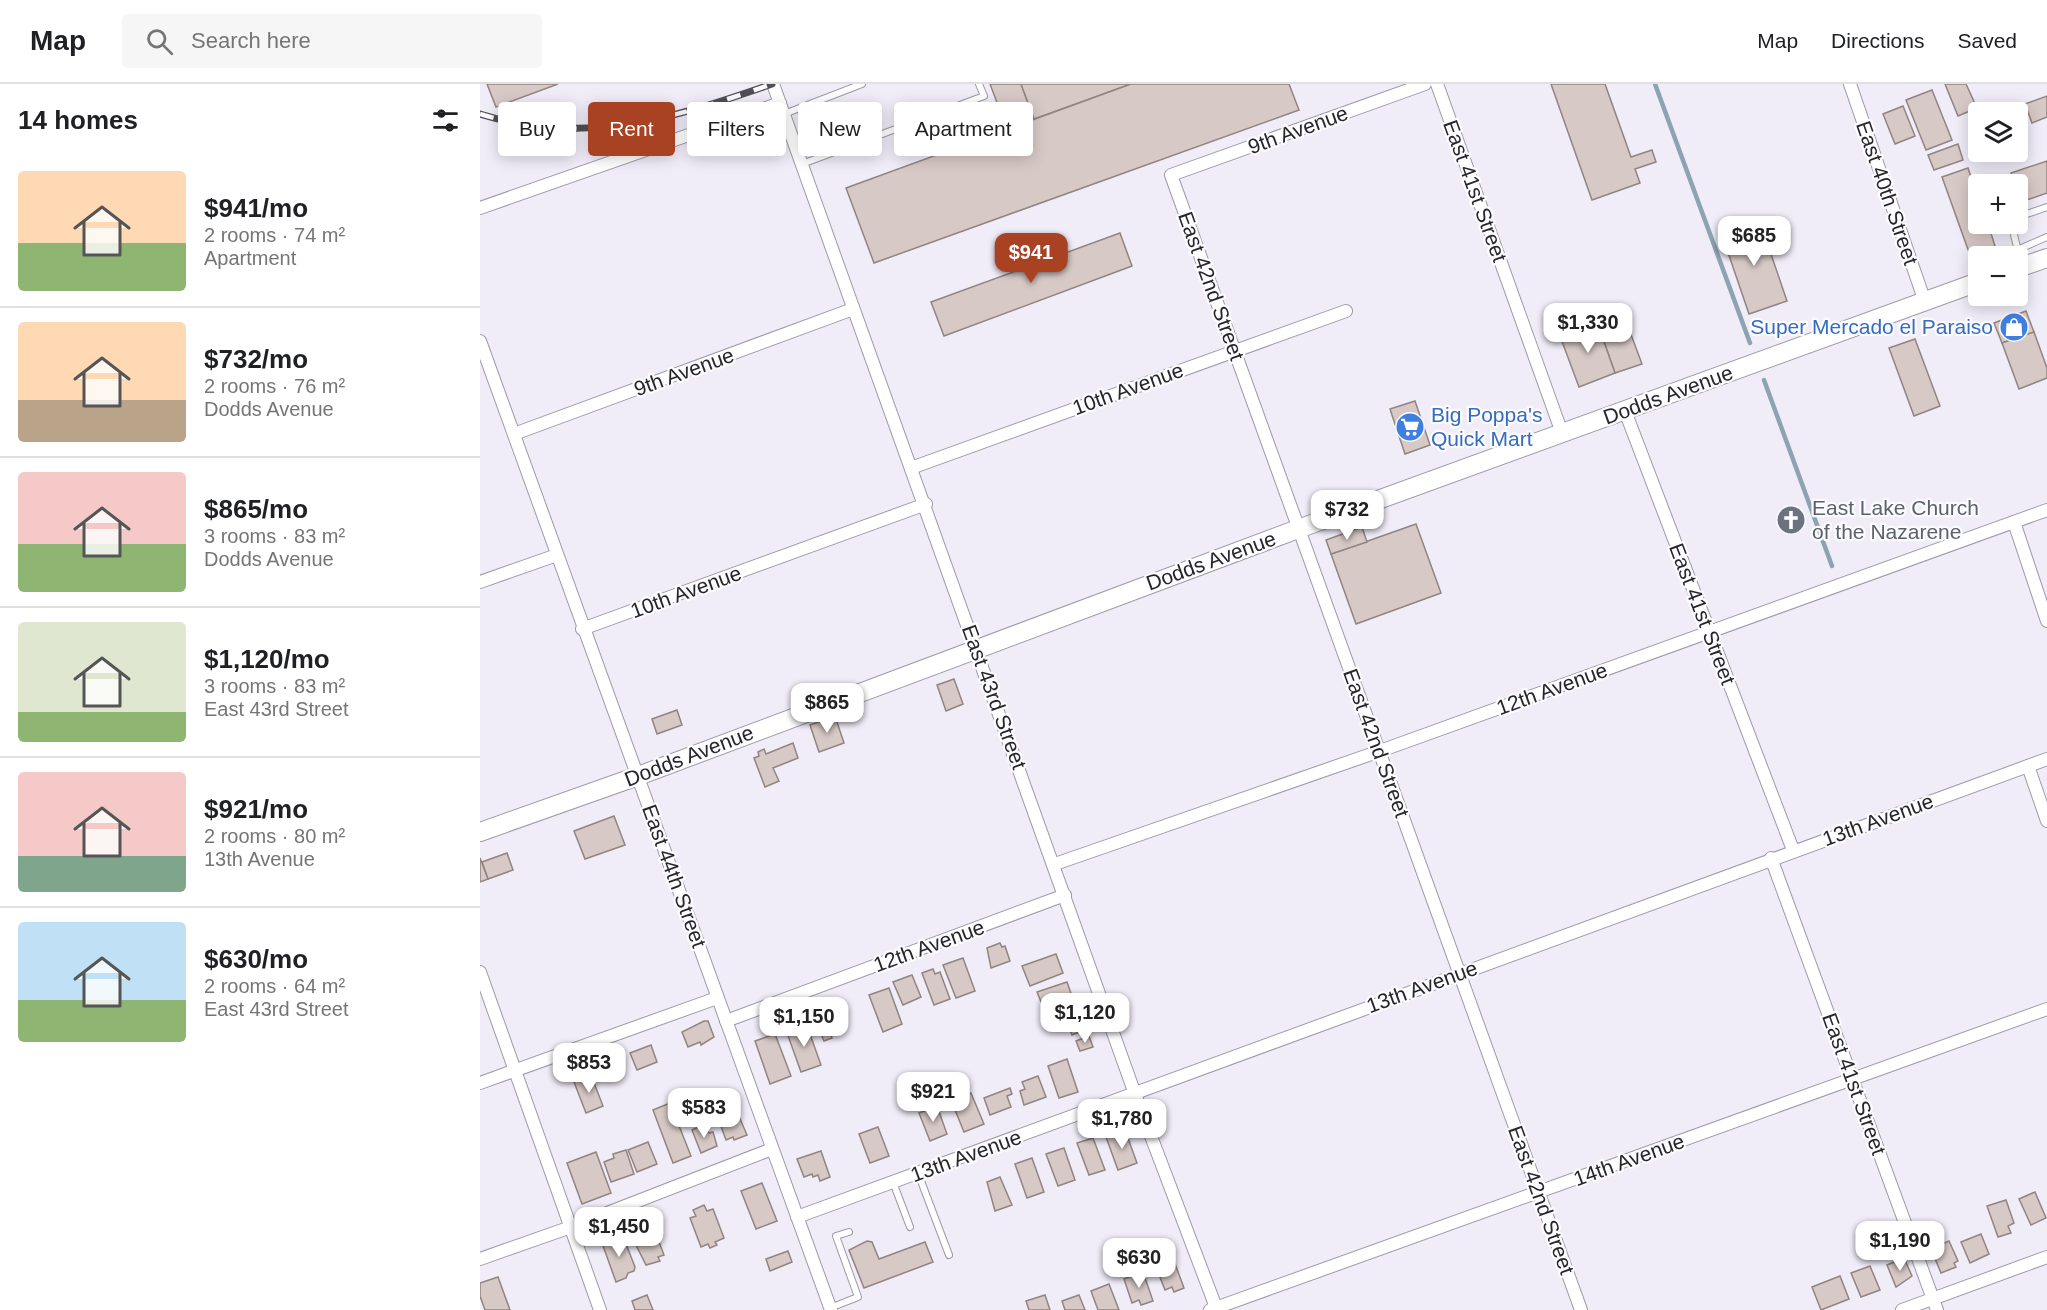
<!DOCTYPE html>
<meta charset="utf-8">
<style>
:root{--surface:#fff;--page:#f6f6f6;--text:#202124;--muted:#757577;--line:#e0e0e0;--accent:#a94123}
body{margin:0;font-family:Helvetica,sans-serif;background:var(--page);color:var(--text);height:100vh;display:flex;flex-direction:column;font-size:22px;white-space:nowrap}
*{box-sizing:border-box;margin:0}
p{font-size:20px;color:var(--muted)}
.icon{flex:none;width:33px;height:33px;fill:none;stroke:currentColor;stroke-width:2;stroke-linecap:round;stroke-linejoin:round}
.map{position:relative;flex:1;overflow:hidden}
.sheet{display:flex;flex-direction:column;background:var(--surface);width:480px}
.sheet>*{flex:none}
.hud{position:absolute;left:18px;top:18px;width:570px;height:54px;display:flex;gap:12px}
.buttons{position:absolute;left:1488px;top:18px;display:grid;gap:12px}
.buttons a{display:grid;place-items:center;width:60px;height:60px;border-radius:6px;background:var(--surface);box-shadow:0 3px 15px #0003;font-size:30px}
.price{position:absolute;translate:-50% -51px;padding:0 14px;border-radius:12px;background:#fff;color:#222;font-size:20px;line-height:39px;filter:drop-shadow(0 2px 3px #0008)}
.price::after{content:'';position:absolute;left:50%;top:36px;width:18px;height:14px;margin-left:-9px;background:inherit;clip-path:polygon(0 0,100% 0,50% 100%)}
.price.selected{background:var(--accent);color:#fff}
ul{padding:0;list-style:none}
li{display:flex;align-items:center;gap:18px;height:150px;padding:0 18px}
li+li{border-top:2px solid var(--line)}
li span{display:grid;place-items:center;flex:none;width:168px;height:120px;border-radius:6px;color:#555}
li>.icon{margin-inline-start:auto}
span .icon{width:72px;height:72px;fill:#fffc;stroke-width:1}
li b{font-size:26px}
h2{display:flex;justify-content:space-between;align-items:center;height:72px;padding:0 18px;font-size:26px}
.pill{padding:0 21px;border-radius:6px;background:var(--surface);box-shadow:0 3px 15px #0003;font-size:21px;line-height:54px}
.pill.selected{background:var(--accent);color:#fff}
header{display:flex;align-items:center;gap:36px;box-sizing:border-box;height:84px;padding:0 30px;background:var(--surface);border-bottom:2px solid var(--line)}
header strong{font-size:28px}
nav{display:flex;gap:33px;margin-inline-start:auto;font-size:21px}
.search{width:420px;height:54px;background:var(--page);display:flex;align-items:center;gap:15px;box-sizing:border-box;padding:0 21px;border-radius:6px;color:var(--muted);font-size:22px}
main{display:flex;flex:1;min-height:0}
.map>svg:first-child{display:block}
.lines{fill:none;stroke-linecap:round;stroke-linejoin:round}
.stream{stroke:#8ca4b2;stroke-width:4.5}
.building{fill:#d7c9c6;stroke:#918481;stroke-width:1.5}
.lane-casing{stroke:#9d9aa5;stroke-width:8}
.street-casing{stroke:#9d9aa5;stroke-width:14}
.secondary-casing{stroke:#9d9aa5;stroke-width:20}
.lane{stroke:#fff;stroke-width:6}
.street{stroke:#fff;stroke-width:12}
.secondary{stroke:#fff;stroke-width:18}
.rail-casing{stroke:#514f56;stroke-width:7}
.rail{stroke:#fcfbfe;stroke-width:4.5;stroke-dasharray:14;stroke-linecap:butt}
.labels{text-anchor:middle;stroke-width:4.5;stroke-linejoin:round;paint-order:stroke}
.street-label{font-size:21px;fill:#26252a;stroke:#fcfbfe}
.shop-label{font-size:21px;fill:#366cbe;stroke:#fcfbfe;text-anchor:end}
.worship-label{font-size:21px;fill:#5b616d;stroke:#fcfbfe;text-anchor:start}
</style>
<header>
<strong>Map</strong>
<div class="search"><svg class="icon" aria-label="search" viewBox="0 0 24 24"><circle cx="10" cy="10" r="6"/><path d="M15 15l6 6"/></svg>Search here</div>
<nav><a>Map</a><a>Directions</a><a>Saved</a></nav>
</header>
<main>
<section class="sheet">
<h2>14 homes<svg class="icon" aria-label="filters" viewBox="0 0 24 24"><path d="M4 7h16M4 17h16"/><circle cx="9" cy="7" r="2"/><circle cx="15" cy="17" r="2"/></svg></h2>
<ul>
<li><span style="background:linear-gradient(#ffd9b3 60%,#8fb573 0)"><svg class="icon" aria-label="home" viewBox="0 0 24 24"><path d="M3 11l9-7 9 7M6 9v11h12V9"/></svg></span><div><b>$941/mo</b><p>2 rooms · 74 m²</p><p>Apartment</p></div></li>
<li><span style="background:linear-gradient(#ffd9b3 65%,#b9a48a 0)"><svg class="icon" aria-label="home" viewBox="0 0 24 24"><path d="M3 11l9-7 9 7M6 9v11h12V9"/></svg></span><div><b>$732/mo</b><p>2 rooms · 76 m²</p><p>Dodds Avenue</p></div></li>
<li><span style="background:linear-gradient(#f6c9c9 60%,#8fb573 0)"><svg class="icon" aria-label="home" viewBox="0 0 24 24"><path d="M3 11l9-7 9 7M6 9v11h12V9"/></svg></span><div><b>$865/mo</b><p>3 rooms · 83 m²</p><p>Dodds Avenue</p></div></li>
<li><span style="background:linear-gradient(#dfe7d0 75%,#8fb573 0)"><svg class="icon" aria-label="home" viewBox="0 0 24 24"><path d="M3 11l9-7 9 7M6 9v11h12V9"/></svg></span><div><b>$1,120/mo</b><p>3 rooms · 83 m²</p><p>East 43rd Street</p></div></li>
<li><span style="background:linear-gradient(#f6c9c9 70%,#7fa58c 0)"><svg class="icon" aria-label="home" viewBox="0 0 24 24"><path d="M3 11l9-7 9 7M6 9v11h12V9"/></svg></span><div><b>$921/mo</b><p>2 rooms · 80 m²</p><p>13th Avenue</p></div></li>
<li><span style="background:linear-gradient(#bfe0f5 65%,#8fb573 0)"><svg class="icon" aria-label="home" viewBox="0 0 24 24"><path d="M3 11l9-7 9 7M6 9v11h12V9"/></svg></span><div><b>$630/mo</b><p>2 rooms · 64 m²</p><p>East 43rd Street</p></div></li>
</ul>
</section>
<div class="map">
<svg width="1567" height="1226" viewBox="0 0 1567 1226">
<rect width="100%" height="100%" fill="#f0ecf8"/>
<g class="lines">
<g class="stream">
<polyline points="1175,0 1270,259"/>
<polyline points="1284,296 1352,482"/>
</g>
</g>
<g class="building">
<polygon points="7,0 78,0 16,23"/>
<polygon points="510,0 541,0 554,35 527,45"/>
<polygon points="541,0 651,0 554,35"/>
<polygon points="651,0 809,0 819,26 394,179 366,104"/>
<polygon points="1071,0 1125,0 1151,73 1172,66 1176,78 1155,85 1160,99 1112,116"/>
<polygon points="1465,0 1486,0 1497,24 1478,32"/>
<polygon points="1452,6 1472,56 1446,66 1426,16"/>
<polygon points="1567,12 1567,33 1552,39 1545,20"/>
<polygon points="1423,22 1435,52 1415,60 1403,30"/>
<polygon points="1478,60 1483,76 1454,86 1448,71"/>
<polygon points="1567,77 1567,109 1541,118 1538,100 1535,100 1531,89"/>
<polygon points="1488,84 1498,114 1498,140 1508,140 1515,162 1490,171 1462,93"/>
<polygon points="1279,135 1307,217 1269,230 1241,148"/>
<polygon points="640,149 652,182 464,252 451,218"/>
<polygon points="1546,227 1554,248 1522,259 1514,239"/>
<polygon points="1143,229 1162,280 1135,289 1117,238"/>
<polygon points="1117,238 1135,289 1099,303 1080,252"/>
<polygon points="1554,248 1567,284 1567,294 1539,305 1522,259"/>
<polygon points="1435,255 1460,322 1434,332 1409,264"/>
<polygon points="935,317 950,361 925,370 910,325"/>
<polygon points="936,440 961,509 876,540 851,470"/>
<polygon points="882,443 887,458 851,470 846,456"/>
<polygon points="474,595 483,620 466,627 457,601"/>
<polygon points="197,626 202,641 177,650 172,635"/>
<polygon points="355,632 364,659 339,668 330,641"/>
<polygon points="313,659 318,674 293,684 299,697 285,703 274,674 279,672 278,668 284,665 286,670"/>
<polygon points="134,732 145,761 105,775 94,747"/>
<polygon points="27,769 33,786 8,795 2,778"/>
<polygon points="0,774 8,795 0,798"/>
<polygon points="520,859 522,863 525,862 530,877 511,884 507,864"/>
<polygon points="576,870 583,889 550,902 542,882"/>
<polygon points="483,874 495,907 476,914 463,881"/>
<polygon points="453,885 455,890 460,888 470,915 454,921 442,889"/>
<polygon points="432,891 441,913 423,921 413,898"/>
<polygon points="587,898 593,915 564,925 557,908"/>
<polygon points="409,904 422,940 403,948 389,911"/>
<polygon points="603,924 610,944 592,951 585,931"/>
<polygon points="348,926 349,929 356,927 363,945 351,950 352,954 344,957 335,935"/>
<polygon points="224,937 228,937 234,953 221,961 220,958 208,963 202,948"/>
<polygon points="326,939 341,981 321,988 306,946"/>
<polygon points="295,950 311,992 290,1000 275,957"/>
<polygon points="609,952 613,963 600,967 596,957"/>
<polygon points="171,961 177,978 157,986 150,969"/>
<polygon points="587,975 598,1008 579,1014 568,982"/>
<polygon points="111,991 123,1022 106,1029 94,998"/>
<polygon points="558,992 566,1013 544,1021 540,1007 545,1005 542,998"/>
<polygon points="530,1004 532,1010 527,1012 531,1023 510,1031 504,1014"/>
<polygon points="491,1009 504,1040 484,1048 471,1016"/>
<polygon points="248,1014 249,1017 252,1016 267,1051 254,1056 253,1053 246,1056 234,1023"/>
<polygon points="190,1019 211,1072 193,1079 173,1026"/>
<polygon points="457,1022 467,1050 450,1057 439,1029"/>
<polygon points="225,1040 229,1049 233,1048 237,1062 221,1069 212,1046"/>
<polygon points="398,1043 409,1072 390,1079 379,1050"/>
<polygon points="645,1046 657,1079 638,1086 626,1053"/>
<polygon points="613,1054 625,1086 609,1091 597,1059"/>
<polygon points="168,1058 177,1080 157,1088 148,1066"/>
<polygon points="584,1064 595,1096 578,1102 566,1070"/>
<polygon points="146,1066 154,1090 131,1098 124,1078 134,1074 133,1070"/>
<polygon points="341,1067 350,1093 340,1097 338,1091 333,1093 332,1090 324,1093 317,1075"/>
<polygon points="116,1068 131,1109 102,1120 87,1079"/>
<polygon points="552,1074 564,1108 547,1114 535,1080"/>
<polygon points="520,1093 532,1121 515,1127 507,1098"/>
<polygon points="282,1099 297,1137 276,1145 261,1107"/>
<polygon points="1555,1108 1566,1134 1551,1141 1539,1115"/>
<polygon points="1526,1116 1534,1139 1528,1142 1531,1149 1518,1153 1507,1122"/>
<polygon points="224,1121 227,1127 233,1125 244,1154 235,1158 237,1161 230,1164 228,1160 221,1163 210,1134 216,1132 213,1126"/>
<polygon points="173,1142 184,1171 178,1173 180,1177 166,1181 152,1153 160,1151 159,1146"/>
<polygon points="1501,1150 1509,1170 1490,1179 1481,1158"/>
<polygon points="143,1152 155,1183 154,1187 148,1189 146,1194 136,1198 122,1159"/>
<polygon points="387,1157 392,1158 399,1175 445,1158 453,1178 384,1204 369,1166"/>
<polygon points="1469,1157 1478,1177 1474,1179 1476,1183 1461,1189 1451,1165"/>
<polygon points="308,1167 312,1178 290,1187 286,1175"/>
<polygon points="1424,1174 1432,1192 1416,1203 1407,1181"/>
<polygon points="694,1177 704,1204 694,1208 692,1203 685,1206 676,1183"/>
<polygon points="1390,1182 1400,1206 1381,1213 1371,1189"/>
<polygon points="663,1188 673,1217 661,1221 659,1216 652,1219 644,1195"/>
<polygon points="1360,1192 1369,1215 1341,1226 1332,1203"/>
<polygon points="18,1193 30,1226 5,1226 0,1212 0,1199"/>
<polygon points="629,1200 639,1226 618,1226 611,1207"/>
<polygon points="167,1211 173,1226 155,1226 152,1217"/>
<polygon points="565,1211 570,1226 549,1226 546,1217"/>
<polygon points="599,1211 605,1226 585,1226 582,1217"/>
</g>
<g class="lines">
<g class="lane-casing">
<g id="lane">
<polyline points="304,30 382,0"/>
<polyline points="322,80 504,12 499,0"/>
<polyline points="1538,139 1544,131 1567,123"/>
<polyline points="1537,140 1534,151 1541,179"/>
<polyline points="1537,166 1567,153"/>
<polyline points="438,1089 469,1171"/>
<polyline points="413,1098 430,1143"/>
<polyline points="350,1224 378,1213 356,1152 369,1148"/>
</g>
</g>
<g class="street-casing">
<g id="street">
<polyline points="293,0 655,1010 737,1226"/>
<polyline points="945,0 691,91 1101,1226"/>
<polyline points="957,0 1082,349"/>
<polyline points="1370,0 1445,218"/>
<polyline points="0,124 300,19"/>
<polyline points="0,257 351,1226"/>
<polyline points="1145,327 1313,766"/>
<polyline points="34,350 373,225"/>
<polyline points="431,384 866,227"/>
<polyline points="1534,438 1567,537"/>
<polyline points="0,498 77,471"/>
<polyline points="102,545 446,420"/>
<polyline points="1548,682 1567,737"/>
<polyline points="1291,774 1457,1226"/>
<polyline points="575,780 900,667 1567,426"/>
<polyline points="0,888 120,1226"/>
<polyline points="246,937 585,811"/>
<polyline points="0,999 237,914"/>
<polyline points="317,1133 1567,675"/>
<polyline points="0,1175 91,1143 292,1065"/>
<polyline points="730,1226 1567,925"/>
<polyline points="1422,1226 1567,1173"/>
</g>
</g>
<g class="secondary-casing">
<g id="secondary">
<polyline points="1538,184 1567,174"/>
<polyline points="0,748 158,692 818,445 1498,198"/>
</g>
</g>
<use href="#lane" class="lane"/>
<use href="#street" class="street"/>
<use href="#secondary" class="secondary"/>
<g class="rail-casing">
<path id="rail" d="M0,30C105,62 192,35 292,0"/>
</g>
<use href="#rail" class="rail"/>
</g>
<defs>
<g id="shop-disc" transform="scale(1.5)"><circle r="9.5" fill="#3f7fe0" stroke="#fcfbfe"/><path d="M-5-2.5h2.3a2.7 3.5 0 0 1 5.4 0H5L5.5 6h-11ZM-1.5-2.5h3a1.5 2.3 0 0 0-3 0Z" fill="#fff"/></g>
<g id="supermarket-disc" transform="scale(1.5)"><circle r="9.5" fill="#3f7fe0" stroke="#fcfbfe"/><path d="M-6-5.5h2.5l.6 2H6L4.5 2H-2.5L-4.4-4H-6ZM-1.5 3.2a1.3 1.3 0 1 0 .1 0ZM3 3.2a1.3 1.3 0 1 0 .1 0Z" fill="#fff"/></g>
<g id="church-disc" transform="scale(1.5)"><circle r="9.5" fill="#6b7280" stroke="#fcfbfe"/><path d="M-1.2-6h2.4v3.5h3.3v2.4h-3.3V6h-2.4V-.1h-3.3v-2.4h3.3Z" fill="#fff"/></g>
</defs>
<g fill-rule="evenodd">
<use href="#shop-disc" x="1534" y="243"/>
<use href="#supermarket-disc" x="930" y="343"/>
<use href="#church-disc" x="1311" y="436"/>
</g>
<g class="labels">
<g class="street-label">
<text transform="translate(818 46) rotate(-20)" y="7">9th Avenue</text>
<text transform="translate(995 107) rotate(70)" y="7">East 41st Street</text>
<text transform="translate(1407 109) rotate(71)" y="7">East 40th Street</text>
<text transform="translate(731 202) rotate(70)" y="7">East 42nd Street</text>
<text transform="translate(204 288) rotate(-20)" y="7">9th Avenue</text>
<text transform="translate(648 305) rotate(-20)" y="7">10th Avenue</text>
<text transform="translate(1188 311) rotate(-20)" y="7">Dodds Avenue</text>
<text transform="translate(731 477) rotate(-20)" y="7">Dodds Avenue</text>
<text transform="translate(206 508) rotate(-20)" y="7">10th Avenue</text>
<text transform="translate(1222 530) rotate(69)" y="7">East 41st Street</text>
<text transform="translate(1072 605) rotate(-20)" y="7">12th Avenue</text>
<text transform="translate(514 613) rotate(70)" y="7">East 43rd Street</text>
<text transform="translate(896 659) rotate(70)" y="7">East 42nd Street</text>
<text transform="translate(209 672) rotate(-21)" y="7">Dodds Avenue</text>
<text transform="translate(1398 736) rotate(-20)" y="7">13th Avenue</text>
<text transform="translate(194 792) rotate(70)" y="7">East 44th Street</text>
<text transform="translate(449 862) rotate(-20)" y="7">12th Avenue</text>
<text transform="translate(942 903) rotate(-20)" y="7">13th Avenue</text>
<text transform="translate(1374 1000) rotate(70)" y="7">East 41st Street</text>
<text transform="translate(486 1072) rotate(-20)" y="7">13th Avenue</text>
<text transform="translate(1149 1076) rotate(-20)" y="7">14th Avenue</text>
<text transform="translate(1061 1116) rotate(70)" y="7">East 42nd Street</text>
</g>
<g class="shop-label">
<text x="1513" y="250">Super Mercado el Paraiso</text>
<text x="951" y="338" text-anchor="start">Big Poppa's<tspan x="951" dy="24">Quick Mart</tspan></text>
</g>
<g class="worship-label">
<text x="1332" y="431">East Lake Church<tspan x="1332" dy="24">of the Nazarene</tspan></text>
</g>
</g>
</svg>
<div class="buttons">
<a><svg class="icon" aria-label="layers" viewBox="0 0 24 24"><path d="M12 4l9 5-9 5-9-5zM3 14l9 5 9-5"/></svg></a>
<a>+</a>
<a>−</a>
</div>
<b class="price" style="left:1274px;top:183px">$685</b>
<b class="price selected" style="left:551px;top:200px">$941</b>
<b class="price" style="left:1108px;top:270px">$1,330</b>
<b class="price" style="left:867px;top:457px">$732</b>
<b class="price" style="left:347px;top:650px">$865</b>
<b class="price" style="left:605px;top:960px">$1,120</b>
<b class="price" style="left:324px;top:964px">$1,150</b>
<b class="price" style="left:109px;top:1010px">$853</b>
<b class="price" style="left:453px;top:1039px">$921</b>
<b class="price" style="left:224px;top:1055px">$583</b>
<b class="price" style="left:642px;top:1066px">$1,780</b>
<b class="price" style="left:139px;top:1174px">$1,450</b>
<b class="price" style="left:1420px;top:1188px">$1,190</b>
<b class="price" style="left:659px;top:1205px">$630</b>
<div class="hud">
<a class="pill">Buy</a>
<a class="pill selected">Rent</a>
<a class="pill">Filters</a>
<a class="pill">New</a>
<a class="pill">Apartment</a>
</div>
</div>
</main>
